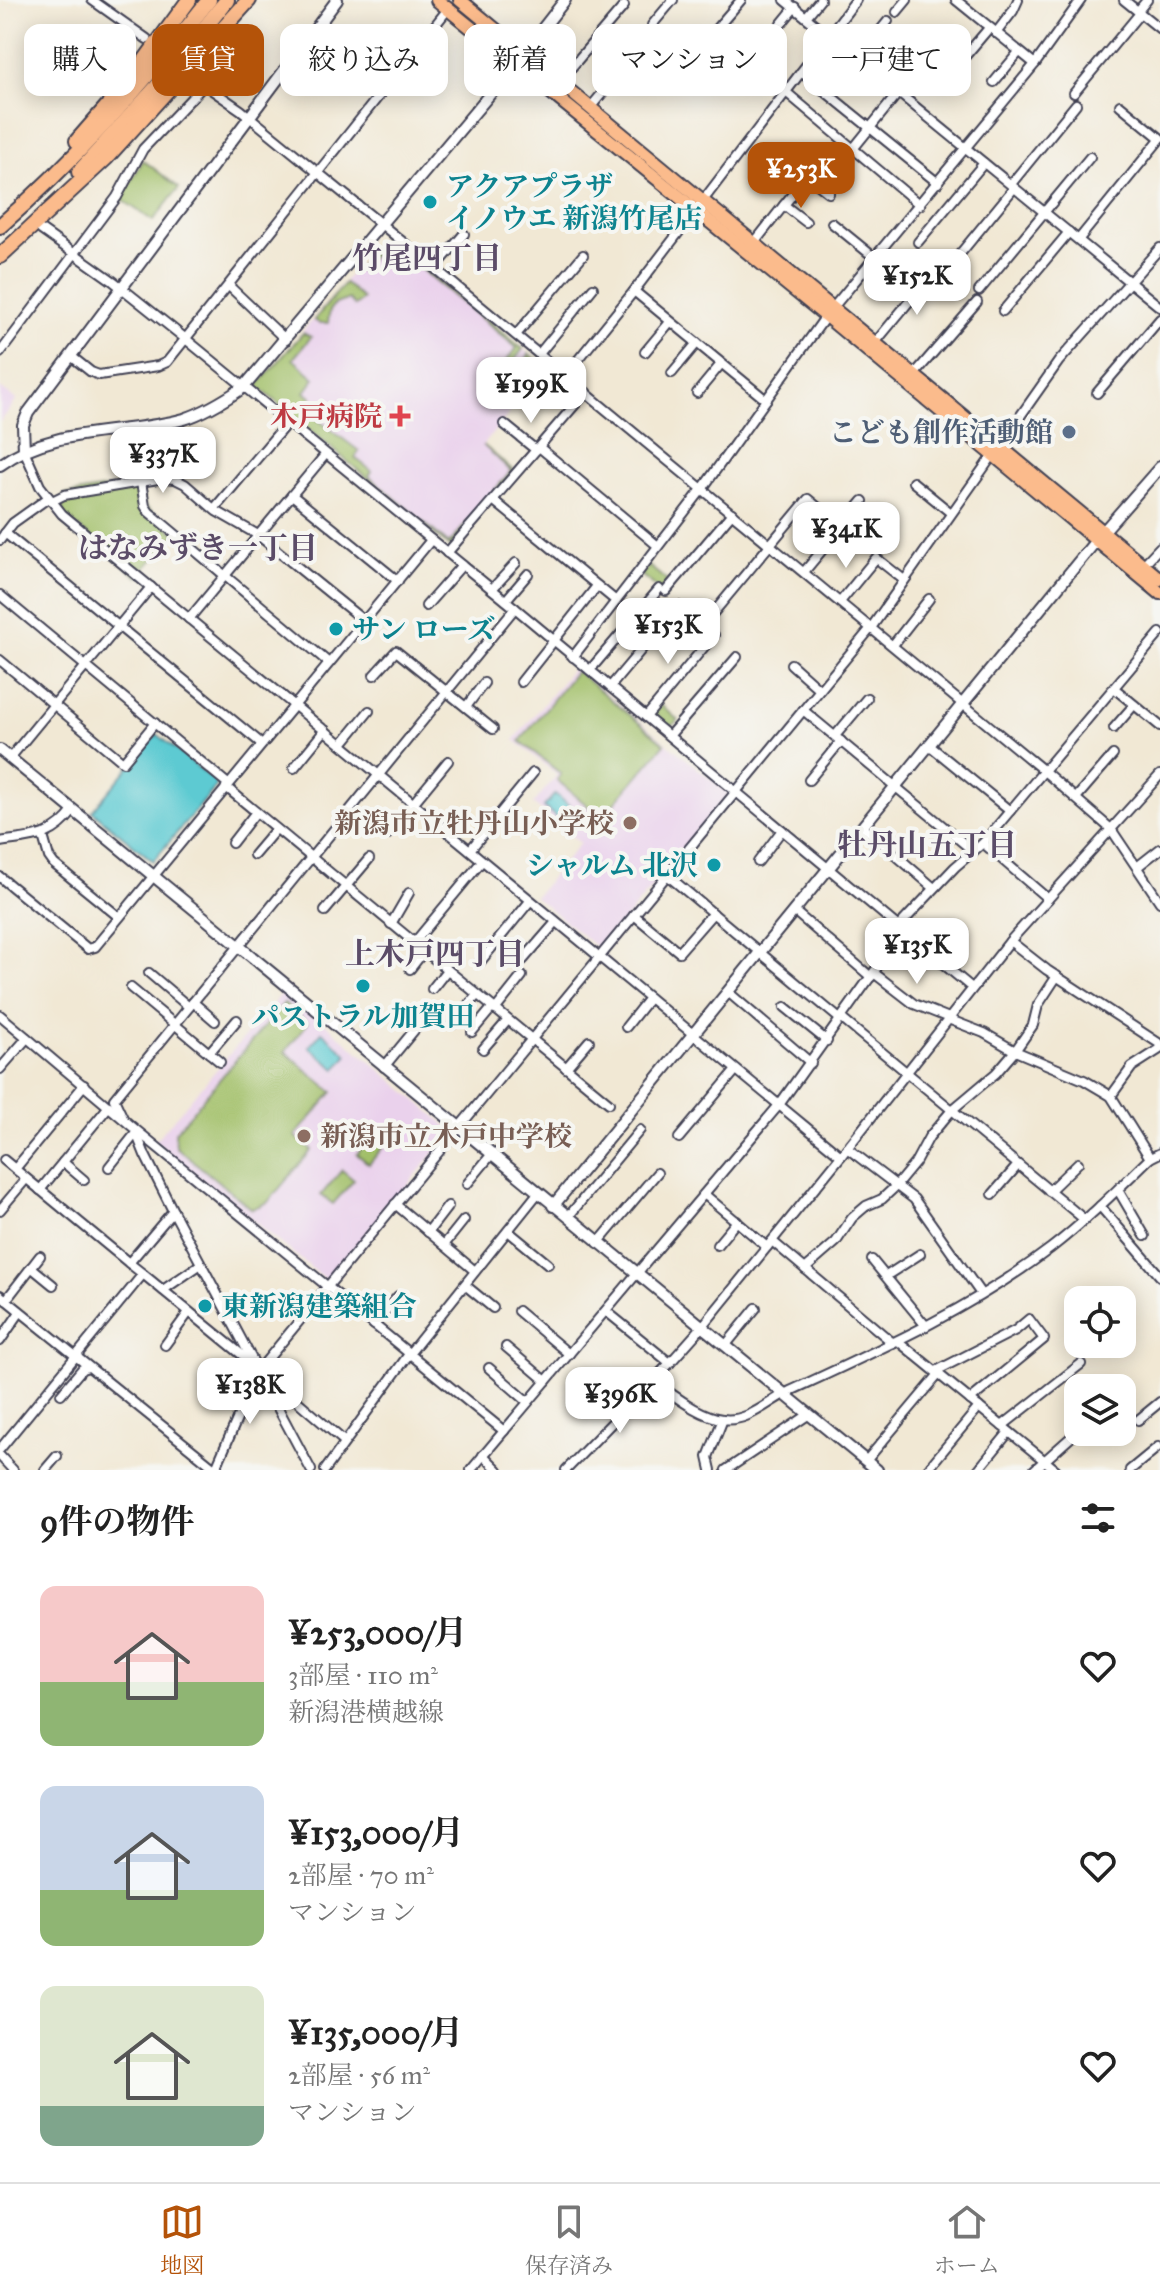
<!DOCTYPE html>
<html lang="ja">
<meta charset="utf-8">
<style>
:root{--surface:#fff;--page:#f2f2f2;--text:#222;--muted:#767676;--line:#e0e0e0;--accent:#b45309}
body{margin:0;font-family:"IM FELL Great Primer","Noto Serif JP",serif;background:var(--page);color:var(--text);height:100vh;display:flex;flex-direction:column;font-size:30px;white-space:nowrap}
*{box-sizing:border-box;margin:0}
p{font-size:26px;color:var(--muted)}
.icon{flex:none;width:44px;height:44px;fill:none;stroke:currentColor;stroke-width:2;stroke-linecap:round;stroke-linejoin:round}
.map{position:relative;height:1470px;overflow:hidden}
.side{display:flex;flex-direction:column;background:var(--surface);flex:1}
.side>*{flex:none}
.top-card{position:absolute;left:24px;top:24px;width:1112px;height:72px;display:flex;gap:16px}
.fabs{position:absolute;left:1064px;top:1286px;display:grid;gap:16px}
.fabs a{display:grid;place-items:center;width:72px;height:72px;border-radius:16px;background:var(--surface);box-shadow:0 4px 20px #0003;font-size:40px}
.price{position:absolute;translate:-50% -68px;padding:0 18px;border-radius:16px;background:#fff;color:#222;font-size:26px;line-height:52px;filter:drop-shadow(0 2px 4px #0008)}
.price::after{content:'';position:absolute;left:50%;top:48px;width:24px;height:18px;margin-left:-12px;background:inherit;clip-path:polygon(0 0,100% 0,50% 100%)}
.price.selected{background:var(--accent);color:#fff}
ul{padding:0;list-style:none}
li{display:flex;align-items:center;gap:24px;height:200px;padding:0 40px}
li span{display:grid;place-items:center;flex:none;width:224px;height:160px;border-radius:16px;color:#555}
li>.icon{margin-inline-start:auto}
span .icon{width:96px;height:96px;fill:#fffc;stroke-width:1}
li b{font-size:34px}
h2{display:flex;justify-content:space-between;align-items:center;height:96px;padding:0 40px;font-size:34px}
.chip{padding:0 28px;border-radius:16px;background:var(--surface);box-shadow:0 4px 20px #0003;font-size:28px;line-height:72px}
.chip.selected{background:var(--accent);color:#fff}
.dock{display:flex;justify-content:space-around;align-items:center;height:112px;border-top:2px solid var(--line);background:var(--surface);font-size:22px;color:var(--muted)}
.dock a{display:grid;justify-items:center;gap:4px}
.dock .selected{color:var(--accent)}
.map>svg:first-child{display:block}
.built{fill:#ead1ec}
.green{fill:#a1bf67;stroke:#627051;stroke-width:2}
.water{fill:#5dcad2;stroke:#407686;stroke-width:2}
.lines{fill:none;stroke-linecap:round;stroke-linejoin:round}
.minor-casing{stroke:#414052;stroke-width:12}
.tertiary-casing{stroke:#414052;stroke-width:14}
.primary-casing{stroke:#414052;stroke-width:16}
.trunk-casing{stroke:#414052;stroke-width:18}
.minor{stroke:#fff;stroke-width:8}
.tertiary{stroke:#fff;stroke-width:10}
.primary{stroke:#fbbb8c;stroke-width:12}
.trunk{stroke:#fbbb8c;stroke-width:14}
.culture-dot{fill:#0f9aa8;stroke:#f6f6f2;stroke-width:3}
.health-dot{fill:#e0444e;stroke:#f6f6f2;stroke-width:3}
.service-dot{fill:#5c6f8a;stroke:#f6f6f2;stroke-width:3}
.education-dot{fill:#8d6e63;stroke:#f6f6f2;stroke-width:3}
.labels{text-anchor:middle;stroke-width:8;stroke-linejoin:round;paint-order:stroke}
.culture-label{font-size:28px;font-weight:bold;fill:#0d838f;stroke:#f6f6f2;text-anchor:start}
.health-label{font-size:28px;font-weight:bold;fill:#be3a42;stroke:#f6f6f2;text-anchor:end}
.service-label{font-size:28px;font-weight:bold;fill:#4e5e75;stroke:#f6f6f2;text-anchor:end}
.education-label{font-size:28px;font-weight:bold;fill:#785e54;stroke:#f6f6f2;text-anchor:end}
.neighbourhood-label{font-size:30px;font-weight:bold;fill:#5b4c68;stroke:#f6f6f2}
</style>
<div class="map">
<svg width="1160" height="1470" viewBox="0 0 1160 1470">
<rect width="100%" height="100%" fill="#f6f6f2"/>
<filter id="ink" filterUnits="userSpaceOnUse"><feTurbulence type="fractalNoise" baseFrequency=".0125" numOctaves="2"/><feDisplacementMap in="SourceGraphic" scale="16" xChannelSelector="R" yChannelSelector="G"/><feConvolveMatrix kernelMatrix="1 2 1 2 8 2 1 2 1" color-interpolation-filters="sRGB"/></filter>
<filter id="wash" filterUnits="userSpaceOnUse"><feTurbulence type="fractalNoise" baseFrequency=".006" numOctaves="4" result="noise"/><feDisplacementMap in="SourceGraphic" scale="32" xChannelSelector="R" yChannelSelector="G"/><feGaussianBlur stdDeviation="1.8" result="paint"/><feColorMatrix in="noise" values="0 0 0 0 0 0 0 0 0 0 0 0 0 0 0 0 0 1.4 0 .05"/><feComposite in="paint" operator="in"/></filter>
<g filter="url(#wash)">
<rect width="100%" height="100%" fill="#f1e8d4"/>
<g class="built">
<polygon points="383,235 529,354 518,376 523,372 535,382 483,445 515,472 450,547 257,386"/>
<polygon points="0,388 17,400 0,422"/>
<polygon points="574,667 729,794 600,950 535,897 580,843 533,804 557,775 514,740"/>
<polygon points="285,990 453,1131 328,1279 325,1279 155,1141"/>
</g>
<g class="green">
<polygon points="143,160 179,188 153,221 121,199"/>
<polygon points="384,236 417,263 415,265 391,246 385,251 379,248 360,271 357,269"/>
<polygon points="419,265 523,349 511,365 506,378 497,371 504,375 508,369 503,365 517,348 418,267"/>
<path d="M345,283L363,299L355,306L349,299C332,306 330,302 328,323H319L314,320Z"/>
<polygon points="303,333 311,337 293,359 315,378 305,392 321,406 313,416 359,451 355,458 372,471 369,476 449,544 511,471 483,445 515,472 450,547 257,386"/>
<polygon points="529,354 546,369 535,382 524,373 518,376"/>
<polygon points="141,482 145,506 176,534 138,577 62,514 64,495"/>
<polygon points="649,566 667,581 660,590 641,575"/>
<polygon points="576,671 665,744 602,818 557,780 561,774 520,741"/>
<polygon points="661,705 678,720 671,727 665,728 652,717"/>
<polygon points="284,1003 308,1023 285,1052 333,1092 295,1136 312,1150 268,1202 252,1209 176,1147 175,1132"/>
<polygon points="377,1130 389,1140 369,1164 357,1154"/>
<polygon points="342,1170 354,1180 333,1204 321,1195"/>
</g>
<g class="water">
<polygon points="157,734 216,782 216,787 153,861 92,811"/>
<polygon points="555,794 581,815 569,829 544,807"/>
<polygon points="322,1032 348,1055 336,1069 309,1047"/>
</g>
</g>
<g filter="url(#ink)">
<g class="lines">
<g class="minor-casing">
<g id="minor">
<polyline points="92,0 147,39"/>
<polyline points="785,0 1160,307"/>
<polyline points="956,0 1035,64"/>
<polyline points="1124,0 1160,29"/>
<polyline points="1138,11 1147,0"/>
<polyline points="897,12 907,0"/>
<polyline points="806,17 820,0"/>
<polyline points="652,25 673,0"/>
<polyline points="996,33 1013,11 1018,0"/>
<polyline points="692,57 741,0"/>
<polyline points="857,59 888,21"/>
<polyline points="961,61 989,28"/>
<polyline points="801,72 938,183"/>
<polyline points="196,79 241,110 381,224 1044,771 1111,829 1160,902"/>
<polyline points="559,82 624,6"/>
<polyline points="994,82 1019,52"/>
<polyline points="729,88 795,7"/>
<polyline points="786,92 920,205"/>
<polyline points="1074,93 1140,13"/>
<polyline points="1120,105 1160,138"/>
<polyline points="590,108 653,32"/>
<polyline points="853,149 899,92"/>
<polyline points="807,176 829,193"/>
<polyline points="1011,184 1076,104"/>
<polyline points="784,205 806,222"/>
<polyline points="832,223 875,258"/>
<polyline points="41,230 113,281 187,340 515,608 972,988"/>
<polyline points="1079,239 1160,139"/>
<polyline points="918,242 984,163"/>
<polyline points="754,243 822,157"/>
<polyline points="950,266 1014,188"/>
<polyline points="435,268 464,234"/>
<polyline points="229,286 286,340"/>
<polyline points="634,291 766,400"/>
<polyline points="979,291 1090,157"/>
<polyline points="1003,311 1069,232"/>
<polyline points="516,335 583,255"/>
<polyline points="874,344 936,269"/>
<polyline points="645,352 670,322"/>
<polyline points="0,353 117,197 143,149 204,85"/>
<polyline points="539,354 593,288"/>
<polyline points="71,356 91,372 99,375 158,366 167,362 448,9"/>
<polyline points="672,373 697,343"/>
<polyline points="565,376 634,291 856,0"/>
<polyline points="913,376 977,302"/>
<polyline points="697,393 721,364"/>
<polyline points="1097,393 1160,319"/>
<polyline points="504,424 536,450"/>
<polyline points="539,447 658,546"/>
<polyline points="24,450 40,486 62,514 841,1156"/>
<polyline points="141,482 145,506 149,512 329,663"/>
<polyline points="913,482 951,513"/>
<polyline points="292,495 398,581"/>
<polyline points="493,500 616,601"/>
<polyline points="52,501 64,495 164,478 175,479 185,484 216,511 258,535 364,621"/>
<polyline points="214,509 287,423"/>
<polyline points="5,533 262,744"/>
<polyline points="0,540 13,523 48,498"/>
<polyline points="447,553 586,392"/>
<polyline points="1143,565 1160,547"/>
<polyline points="804,572 863,501"/>
<polyline points="492,589 516,563"/>
<polyline points="666,591 732,513"/>
<polyline points="0,595 228,784"/>
<polyline points="506,600 528,574"/>
<polyline points="840,602 876,558 904,580"/>
<polyline points="426,606 462,565"/>
<polyline points="189,619 325,455"/>
<polyline points="705,623 808,499 820,509"/>
<polyline points="893,645 929,599"/>
<polyline points="573,657 703,488 826,316 1035,64 1081,0"/>
<polyline points="0,660 123,762 155,723"/>
<polyline points="791,664 819,689"/>
<polyline points="590,670 659,589"/>
<polyline points="374,675 396,651 493,729"/>
<polyline points="521,682 597,586"/>
<polyline points="610,687 678,606"/>
<polyline points="1114,688 1160,726"/>
<polyline points="466,707 484,683"/>
<polyline points="803,710 973,851"/>
<polyline points="646,717 714,635"/>
<polyline points="1114,728 1134,705"/>
<polyline points="669,736 737,657"/>
<polyline points="835,736 867,698"/>
<polyline points="342,744 369,711"/>
<polyline points="929,745 1010,811"/>
<polyline points="10,758 151,587"/>
<polyline points="294,768 325,730"/>
<polyline points="809,780 841,741"/>
<polyline points="226,787 609,1103"/>
<polyline points="1076,798 1113,755"/>
<polyline points="863,827 934,888"/>
<polyline points="388,834 448,761"/>
<polyline points="43,836 49,857 54,864 119,917"/>
<path d="M0,842C32,837 52,839 73,811"/>
<polyline points="232,843 256,812"/>
<polyline points="983,843 1048,899"/>
<polyline points="470,850 533,773"/>
<polyline points="254,855 276,829"/>
<polyline points="758,862 782,830"/>
<polyline points="1137,867 1160,849"/>
<polyline points="667,875 841,1020"/>
<polyline points="0,877 88,949 95,947 431,540"/>
<polyline points="325,911 369,859"/>
<polyline points="794,911 871,977"/>
<polyline points="634,915 679,952 713,913"/>
<polyline points="391,924 409,893"/>
<polyline points="899,926 955,867 983,843 1160,633"/>
<polyline points="1010,941 1047,970 1160,1044"/>
<polyline points="414,943 482,861"/>
<polyline points="523,960 556,922"/>
<polyline points="480,962 530,901"/>
<polyline points="410,969 424,951"/>
<polyline points="149,973 189,1007"/>
<polyline points="874,973 914,1004 949,1018"/>
<polyline points="131,988 220,1062"/>
<polyline points="432,989 447,970"/>
<polyline points="728,992 811,1063"/>
<polyline points="193,1002 215,1021"/>
<polyline points="785,1007 827,1041"/>
<polyline points="495,1010 522,976"/>
<polyline points="0,1015 135,1129 504,1431"/>
<polyline points="842,1019 1085,1220"/>
<polyline points="948,1019 984,1033 1015,1051 1084,1080 1111,1096 1150,1158"/>
<polyline points="453,1024 477,995"/>
<polyline points="626,1027 649,998"/>
<polyline points="472,1032 492,1008"/>
<polyline points="483,1049 508,1020"/>
<polyline points="209,1053 237,1020"/>
<polyline points="384,1067 425,1017"/>
<polyline points="566,1068 589,1041"/>
<polyline points="0,1069 27,1038"/>
<polyline points="1111,1096 1132,1067 1160,1049"/>
<polyline points="123,1118 114,1099 515,608"/>
<polyline points="135,1130 145,1155 173,1211 311,1470"/>
<polyline points="679,1138 736,1070"/>
<polyline points="847,1148 914,1199 981,1294"/>
<polyline points="4,1160 129,1263"/>
<polyline points="63,1162 84,1180"/>
<polyline points="109,1167 136,1133"/>
<polyline points="15,1169 84,1085"/>
<polyline points="467,1184 491,1155"/>
<polyline points="40,1190 109,1106"/>
<polyline points="1118,1190 1145,1236"/>
<polyline points="1049,1191 1078,1163"/>
<polyline points="704,1194 767,1247"/>
<polyline points="993,1194 1018,1165"/>
<polyline points="395,1204 475,1271"/>
<polyline points="1100,1206 1160,1276"/>
<polyline points="0,1210 26,1179"/>
<polyline points="568,1217 640,1130"/>
<polyline points="508,1231 548,1264"/>
<polyline points="428,1232 448,1206"/>
<polyline points="772,1241 893,1343"/>
<polyline points="598,1243 657,1173"/>
<polyline points="444,1245 464,1220"/>
<polyline points="717,1245 737,1221"/>
<polyline points="872,1260 926,1326"/>
<polyline points="31,1267 53,1285"/>
<polyline points="805,1269 836,1242 852,1218 866,1206 882,1199 896,1186 915,1163 929,1137 952,1110 996,1073 1015,1051 1033,1025 1038,1005 1057,976"/>
<polyline points="143,1274 252,1363"/>
<polyline points="886,1276 920,1254"/>
<polyline points="465,1285 493,1308"/>
<polyline points="163,1290 201,1264"/>
<polyline points="0,1295 217,1470"/>
<polyline points="6,1300 40,1256"/>
<polyline points="518,1311 569,1354"/>
<polyline points="606,1311 670,1363"/>
<polyline points="374,1325 398,1296"/>
<polyline points="0,1341 20,1312"/>
<polyline points="898,1341 1056,1470"/>
<polyline points="165,1345 189,1312"/>
<polyline points="725,1346 756,1308"/>
<polyline points="506,1347 546,1381"/>
<polyline points="489,1368 528,1402"/>
<polyline points="260,1369 345,1442"/>
<polyline points="936,1371 1016,1330 1029,1319 1044,1339 970,1400"/>
<path d="M653,1381C673,1394 697,1415 722,1419C748,1423 767,1402 788,1392C879,1350 971,1309 1051,1248C1086,1221 1118,1189 1150,1158L1160,1153"/>
<polyline points="61,1394 82,1369 88,1367"/>
<polyline points="1138,1420 1160,1402"/>
<polyline points="1002,1426 1081,1364"/>
<polyline points="0,1449 143,1274 129,1263 173,1211"/>
<polyline points="483,1455 498,1470"/>
<polyline points="0,1456 13,1470"/>
<polyline points="866,1461 939,1374"/>
<polyline points="45,1470 57,1456"/>
<polyline points="215,1470 258,1371 871,628 1059,361 1160,248"/>
<polyline points="325,1470 409,1354 538,1193"/>
<polyline points="471,1470 779,1105 876,969 900,927"/>
<polyline points="566,1470 670,1363 702,1327 841,1156 1010,941 1160,775"/>
<polyline points="711,1470 708,1457 723,1419"/>
<polyline points="726,1470 808,1415"/>
<polyline points="927,1470 979,1407"/>
<polyline points="978,1470 1009,1432"/>
<polyline points="1034,1470 1078,1431"/>
<polyline points="1130,1470 1158,1447"/>
</g>
</g>
<g class="tertiary-casing">
<g id="tertiary">
<polyline points="24,450 23,425 28,413 337,0"/>
<path d="M0,465C53,426 123,436 184,419C206,412 225,400 244,387L511,69L565,0"/>
<polyline points="0,750 877,1470"/>
<polyline points="553,1206 1103,532 1160,467"/>
</g>
</g>
<g class="primary-casing">
<g id="primary">
<polyline points="437,0 826,316 1160,593"/>
<polyline points="460,0 1160,579"/>
</g>
</g>
<g class="trunk-casing">
<g id="trunk">
<polyline points="77,141 132,78 189,0"/>
<polyline points="79,172 162,81 227,0"/>
<path d="M0,226C78,158 145,82 209,0"/>
<polyline points="0,256 106,158 249,0"/>
</g>
</g>
<use href="#minor" class="minor"/>
<use href="#tertiary" class="tertiary"/>
<use href="#primary" class="primary"/>
<use href="#trunk" class="trunk"/>
</g>
</g>
<g class="culture-dot">
<circle cx="430" cy="202" r="8"/>
<circle cx="336" cy="629" r="8"/>
<circle cx="714" cy="865" r="8"/>
<circle cx="363" cy="986" r="8"/>
<circle cx="205" cy="1306" r="8"/>
</g>
<path class="health-dot" d="M396 404h8v8h8v8h-8v8h-8v-8h-8v-8h8z"/>
<circle class="service-dot" cx="1069" cy="432" r="8"/>
<g class="education-dot">
<circle cx="630" cy="823" r="8"/>
<circle cx="304" cy="1136" r="8"/>
</g>
<g class="labels">
<g class="culture-label">
<text x="446" y="196">アクアプラザ<tspan x="446" dy="32">イノウエ 新潟竹尾店</tspan></text>
<text x="352" y="639">サン ローズ</text>
<text x="698" y="875" text-anchor="end">シャルム 北沢</text>
<text x="363" y="1026" text-anchor="middle">パストラル加賀田</text>
<text x="221" y="1316">東新潟建築組合</text>
</g>
<g class="health-label">
<text x="382" y="426">木戸病院</text>
</g>
<g class="service-label">
<text x="1053" y="442">こども創作活動館</text>
</g>
<g class="education-label">
<text x="614" y="833">新潟市立牡丹山小学校</text>
<text x="320" y="1146" text-anchor="start">新潟市立木戸中学校</text>
</g>
<g class="neighbourhood-label">
<text x="427" y="268">竹尾四丁目</text>
<text x="198" y="558">はなみずき一丁目</text>
<text x="927" y="855">牡丹山五丁目</text>
<text x="435" y="964">上木戸四丁目</text>
</g>
</g>
</svg>
<div class="fabs">
<a><svg class="icon" aria-label="locate" viewBox="0 0 24 24"><circle cx="12" cy="12" r="6"/><path d="M12 2v4M12 18v4M2 12h4M18 12h4"/></svg></a>
<a><svg class="icon" aria-label="layers" viewBox="0 0 24 24"><path d="M12 4l9 5-9 5-9-5zM3 14l9 5 9-5"/></svg></a>
</div>
<b class="price selected" style="left:801px;top:210px">¥253K</b>
<b class="price" style="left:917px;top:317px">¥152K</b>
<b class="price" style="left:531px;top:425px">¥199K</b>
<b class="price" style="left:163px;top:495px">¥337K</b>
<b class="price" style="left:846px;top:570px">¥341K</b>
<b class="price" style="left:668px;top:666px">¥153K</b>
<b class="price" style="left:917px;top:986px">¥135K</b>
<b class="price" style="left:250px;top:1426px">¥138K</b>
<b class="price" style="left:620px;top:1435px">¥396K</b>
<div class="top-card">
<a class="chip">購入</a>
<a class="chip selected">賃貸</a>
<a class="chip">絞り込み</a>
<a class="chip">新着</a>
<a class="chip">マンション</a>
<a class="chip">一戸建て</a>
</div>
</div>
<section class="side">
<h2>9件の物件<svg class="icon" aria-label="filters" viewBox="0 0 24 24"><path d="M4 7h16M4 17h16"/><circle cx="9" cy="7" r="2"/><circle cx="15" cy="17" r="2"/></svg></h2>
<ul>
<li><span style="background:linear-gradient(#f6c9c9 60%,#8fb573 0)"><svg class="icon" aria-label="home" viewBox="0 0 24 24"><path d="M3 11l9-7 9 7M6 9v11h12V9"/></svg></span><div><b>¥253,000/月</b><p>3部屋 · 110 m²</p><p>新潟港横越線</p></div><svg class="icon" aria-label="heart" viewBox="0 0 24 24"><path d="M12 20l-8-8c-3-5 5-10 8-4 3-6 11-1 8 4z"/></svg></li>
<li><span style="background:linear-gradient(#c9d6e8 65%,#8fb573 0)"><svg class="icon" aria-label="home" viewBox="0 0 24 24"><path d="M3 11l9-7 9 7M6 9v11h12V9"/></svg></span><div><b>¥153,000/月</b><p>2部屋 · 70 m²</p><p>マンション</p></div><svg class="icon" aria-label="heart" viewBox="0 0 24 24"><path d="M12 20l-8-8c-3-5 5-10 8-4 3-6 11-1 8 4z"/></svg></li>
<li><span style="background:linear-gradient(#dfe7d0 75%,#7fa58c 0)"><svg class="icon" aria-label="home" viewBox="0 0 24 24"><path d="M3 11l9-7 9 7M6 9v11h12V9"/></svg></span><div><b>¥135,000/月</b><p>2部屋 · 56 m²</p><p>マンション</p></div><svg class="icon" aria-label="heart" viewBox="0 0 24 24"><path d="M12 20l-8-8c-3-5 5-10 8-4 3-6 11-1 8 4z"/></svg></li>
</ul>
</section>
<nav class="dock">
<a class="selected"><svg class="icon" aria-label="map" viewBox="0 0 24 24"><path d="M3 6l6-2 6 2 6-2v14l-6 2-6-2-6 2zM9 4v14M15 6v14"/></svg>地図</a>
<a><svg class="icon" aria-label="saved" viewBox="0 0 24 24"><path d="M7 4h10v16l-5-4-5 4z"/></svg>保存済み</a>
<a><svg class="icon" aria-label="home" viewBox="0 0 24 24"><path d="M3 11l9-7 9 7M6 9v11h12V9"/></svg>ホーム</a>
</nav>
